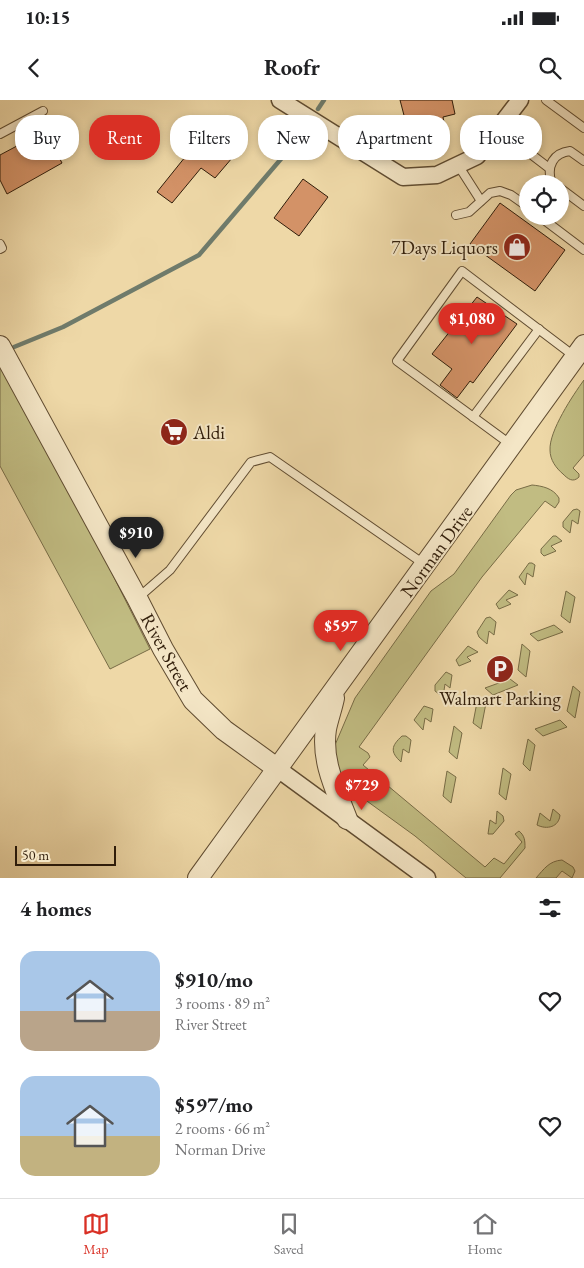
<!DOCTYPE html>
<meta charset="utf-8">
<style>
:root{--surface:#fff;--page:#f2f2f2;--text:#202124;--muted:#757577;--line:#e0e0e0;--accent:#d93025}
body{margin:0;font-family:"EB Garamond",serif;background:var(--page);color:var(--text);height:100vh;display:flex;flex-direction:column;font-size:19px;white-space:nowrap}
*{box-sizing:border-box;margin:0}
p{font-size:16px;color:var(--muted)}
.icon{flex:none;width:28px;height:28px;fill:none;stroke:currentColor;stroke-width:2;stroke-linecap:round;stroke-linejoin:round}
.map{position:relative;height:778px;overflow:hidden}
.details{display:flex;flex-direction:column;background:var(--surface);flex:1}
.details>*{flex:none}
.guide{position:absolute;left:15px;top:15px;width:555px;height:45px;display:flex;gap:10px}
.controls{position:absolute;left:519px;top:75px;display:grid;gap:10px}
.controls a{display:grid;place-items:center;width:50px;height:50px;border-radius:50%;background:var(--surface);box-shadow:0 2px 8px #0003;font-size:25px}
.scale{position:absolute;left:15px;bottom:12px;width:101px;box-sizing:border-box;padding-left:5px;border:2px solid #301d0a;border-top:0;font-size:14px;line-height:18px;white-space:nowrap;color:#301d0a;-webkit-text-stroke:4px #f4e6c6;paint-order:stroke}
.price{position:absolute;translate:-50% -42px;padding:0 11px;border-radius:18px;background:var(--accent);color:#fff;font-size:16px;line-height:32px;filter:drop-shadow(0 1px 2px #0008)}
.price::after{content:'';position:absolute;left:50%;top:30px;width:15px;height:11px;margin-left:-8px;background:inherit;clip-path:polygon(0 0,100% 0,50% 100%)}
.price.active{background:#222;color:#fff}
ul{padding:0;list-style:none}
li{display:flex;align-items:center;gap:15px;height:125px;padding:0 20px}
li span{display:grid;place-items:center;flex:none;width:140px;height:100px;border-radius:15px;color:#555}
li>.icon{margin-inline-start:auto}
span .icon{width:60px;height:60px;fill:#fffc;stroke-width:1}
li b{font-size:21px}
h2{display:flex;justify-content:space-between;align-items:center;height:60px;padding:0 20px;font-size:21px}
.tag{padding:0 18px;border-radius:20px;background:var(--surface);box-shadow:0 2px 8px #0003;font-size:18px;line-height:45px}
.tag.active{background:var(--accent);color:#fff}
.status{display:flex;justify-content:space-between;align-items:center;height:35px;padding:0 25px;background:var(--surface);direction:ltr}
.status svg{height:14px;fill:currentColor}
header{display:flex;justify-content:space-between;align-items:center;height:65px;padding:0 20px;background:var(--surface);font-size:22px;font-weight:700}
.tab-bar{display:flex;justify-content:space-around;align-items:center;height:70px;border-top:1px solid var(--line);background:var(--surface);font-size:14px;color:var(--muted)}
.tab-bar a{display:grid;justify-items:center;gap:2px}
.tab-bar .active{color:var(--accent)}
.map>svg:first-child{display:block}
.green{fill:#c1bc82;stroke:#786c46}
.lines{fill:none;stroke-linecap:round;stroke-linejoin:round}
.stream{stroke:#6f7b6b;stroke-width:4.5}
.building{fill:#d39267;stroke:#301d0a}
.service-casing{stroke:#604c31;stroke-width:10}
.minor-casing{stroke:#604c31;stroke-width:19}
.tertiary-casing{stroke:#604c31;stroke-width:22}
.service{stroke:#f4e6c6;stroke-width:8}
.minor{stroke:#f4e6c6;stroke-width:16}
.tertiary{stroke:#f4e6c6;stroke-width:20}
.labels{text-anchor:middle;stroke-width:4;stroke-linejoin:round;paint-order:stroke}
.poi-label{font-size:19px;fill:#301d0a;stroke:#f4e6c6;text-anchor:end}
.street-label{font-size:19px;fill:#301d0a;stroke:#f4e6c6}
</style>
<div class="status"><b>10:15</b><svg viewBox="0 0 49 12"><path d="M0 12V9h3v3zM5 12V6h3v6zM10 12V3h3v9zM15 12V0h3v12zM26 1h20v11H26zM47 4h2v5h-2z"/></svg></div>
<header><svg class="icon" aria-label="back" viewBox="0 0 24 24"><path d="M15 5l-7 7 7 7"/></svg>Roofr<svg class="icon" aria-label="search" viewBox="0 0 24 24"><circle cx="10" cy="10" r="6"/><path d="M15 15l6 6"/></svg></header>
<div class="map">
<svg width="584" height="778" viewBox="0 0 584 778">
<rect width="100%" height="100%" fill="#eed8a7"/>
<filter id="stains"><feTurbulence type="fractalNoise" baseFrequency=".004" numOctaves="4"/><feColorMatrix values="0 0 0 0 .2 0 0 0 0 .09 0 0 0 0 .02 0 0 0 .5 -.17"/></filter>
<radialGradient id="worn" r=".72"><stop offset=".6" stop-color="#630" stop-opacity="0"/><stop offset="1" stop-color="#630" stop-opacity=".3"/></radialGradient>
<g class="green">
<polygon points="0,258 57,364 150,549 110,569 0,366"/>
<path d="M584,280V355L573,368L579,374V377C573,383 568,379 563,374C556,368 550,360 550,350C549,331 573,295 584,280Z"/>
<path d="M532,385C542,386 553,388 559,398V402L555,408L545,401L482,477L359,647L368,653L370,657L363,665L485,767L494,758L504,764L522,742L515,734L519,731C525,736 525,741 525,748L500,778H466L415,736L349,688L337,670L335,645L355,598L431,491L454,474L511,395L516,390Z"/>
<polygon points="577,409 580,411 578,424 572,420 570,433 563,427 563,422 573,410"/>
<polygon points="553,436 556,436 562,441 551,446 556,451 544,456 541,453 541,449"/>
<polygon points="529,463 532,463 535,465 533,477 527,473 525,485 519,477"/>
<polygon points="509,490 518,495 506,500 511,504 499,509 496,504"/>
<polygon points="566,491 575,497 570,523 561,516"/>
<polygon points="490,517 496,522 494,535 489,531 487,544 479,537 477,532 486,518"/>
<polygon points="554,525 563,532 538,541 530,534"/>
<polygon points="522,544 530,551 526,577 518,570"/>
<polygon points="468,546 478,552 467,557 471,561 459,566 456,560"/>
<polygon points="446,572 452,575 450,588 445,584 443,597 435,591 435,585"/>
<polygon points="510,579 518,585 493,595 485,588"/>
<polygon points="573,586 580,592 575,618 567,611"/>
<polygon points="478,597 486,603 481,629 473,623"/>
<polygon points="424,606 433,609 431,622 425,618 423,630 414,620"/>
<polygon points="560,620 567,627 543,636 535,629"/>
<polygon points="454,626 462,633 457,659 449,652"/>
<path d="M402,636H406L411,640L409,653L403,649L401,662C390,652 391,646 402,636Z"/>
<polygon points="528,639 535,645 530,671 523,664"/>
<polygon points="503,668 511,674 506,700 499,694"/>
<polygon points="447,671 456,677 451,703 443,696"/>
<path d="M553,709L560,715C559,727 547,730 537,725L540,713L550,721Z"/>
<polygon points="497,711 503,716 504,721 493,734 488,734 490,720 496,724"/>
<path d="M562,760L573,767L575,771L572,778L562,771L556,778H536C544,769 549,761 562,760Z"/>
</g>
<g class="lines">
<g class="stream">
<polyline points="318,9 324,0"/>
<polyline points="14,247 63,227 199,155 298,39 305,28"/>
</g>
</g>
<g class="building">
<polygon points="400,0 452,0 455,14 443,17 444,22 417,28 415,21 406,23"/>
<polygon points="210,26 238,51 215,78 201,68 172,103 157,92"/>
<polygon points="45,31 62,63 7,94 0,80 0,55"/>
<polygon points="303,79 328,97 299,136 274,118"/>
<polygon points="500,103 565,150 535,191 470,144"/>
<polygon points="477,197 517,224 473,283 470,281 457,298 440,285 452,269 432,254"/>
</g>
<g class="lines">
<g class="service-casing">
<g id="service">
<polyline points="546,0 584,28"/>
<polyline points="498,29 549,68"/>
<polyline points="0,34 43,11"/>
<polyline points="458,65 481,101"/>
<path d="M554,84L551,81C547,66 553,53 570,51L584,61"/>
<polyline points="560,88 584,106"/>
<polyline points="456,115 469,112 490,93 500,91 511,95 528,107"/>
<polyline points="539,116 584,150"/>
<polyline points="0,144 2,148 0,149"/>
<polyline points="473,317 539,229"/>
<polyline points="510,344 397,261 462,171 574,256"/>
<polyline points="139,497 170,470 251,362 270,357 424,464"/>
</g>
</g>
<g class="minor-casing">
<g id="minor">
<polyline points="280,0 403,77 437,75 477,56 520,0"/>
<polyline points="278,669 427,778"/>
</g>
</g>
<g class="tertiary-casing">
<g id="tertiary">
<polyline points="0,246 137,498 163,549 193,600 224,630 278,669"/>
<path d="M334,598C332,608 328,619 326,629C321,661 336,690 347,719"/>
<polyline points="198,778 584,245"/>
</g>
</g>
<use href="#service" class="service"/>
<use href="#minor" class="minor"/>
<use href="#tertiary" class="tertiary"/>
</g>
<defs>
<g id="shop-disc" transform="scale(1.4375)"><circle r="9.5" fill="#8f2418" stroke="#f4e6c6"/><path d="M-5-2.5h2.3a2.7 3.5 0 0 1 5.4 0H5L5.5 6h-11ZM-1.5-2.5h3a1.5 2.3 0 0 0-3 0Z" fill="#fff"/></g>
<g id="supermarket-disc" transform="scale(1.4375)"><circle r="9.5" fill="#8f2418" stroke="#f4e6c6"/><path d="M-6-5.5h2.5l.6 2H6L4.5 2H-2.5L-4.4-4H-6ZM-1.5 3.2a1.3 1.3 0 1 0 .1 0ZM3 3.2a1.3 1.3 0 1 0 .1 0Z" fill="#fff"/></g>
<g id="parking-disc" transform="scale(1.4375)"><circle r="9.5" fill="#8f2418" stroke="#f4e6c6"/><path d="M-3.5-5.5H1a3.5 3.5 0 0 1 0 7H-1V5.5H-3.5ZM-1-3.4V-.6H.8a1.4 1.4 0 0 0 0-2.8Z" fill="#fff"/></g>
</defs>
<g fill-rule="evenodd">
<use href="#shop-disc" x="517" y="147"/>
<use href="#supermarket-disc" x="174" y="332"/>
<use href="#parking-disc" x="500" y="569"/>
</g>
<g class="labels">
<g class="poi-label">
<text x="498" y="154">7Days Liquors</text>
<text x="193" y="339" text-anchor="start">Aldi</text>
<text x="500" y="605" text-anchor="middle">Walmart Parking</text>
</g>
<g class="street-label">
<text transform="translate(436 451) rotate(-54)" y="7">Norman Drive</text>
<text transform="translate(167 552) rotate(61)" y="7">River Street</text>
</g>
</g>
<rect width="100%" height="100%" filter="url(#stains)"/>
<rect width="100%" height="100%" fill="url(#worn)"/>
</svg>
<div class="controls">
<a><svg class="icon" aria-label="locate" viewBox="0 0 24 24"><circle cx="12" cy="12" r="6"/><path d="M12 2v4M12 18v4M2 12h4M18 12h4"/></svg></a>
</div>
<div class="scale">50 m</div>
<b class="price" style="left:472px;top:245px">$1,080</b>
<b class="price active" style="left:136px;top:459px">$910</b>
<b class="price" style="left:341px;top:552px">$597</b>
<b class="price" style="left:362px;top:711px">$729</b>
<div class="guide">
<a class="tag">Buy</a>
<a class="tag active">Rent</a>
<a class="tag">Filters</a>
<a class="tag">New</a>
<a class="tag">Apartment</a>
<a class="tag">House</a>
</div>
</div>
<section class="details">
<h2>4 homes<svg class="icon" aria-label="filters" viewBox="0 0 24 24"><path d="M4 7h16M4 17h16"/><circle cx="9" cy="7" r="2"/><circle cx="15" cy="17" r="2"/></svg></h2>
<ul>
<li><span style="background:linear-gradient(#a9c7e8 60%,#b9a48a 0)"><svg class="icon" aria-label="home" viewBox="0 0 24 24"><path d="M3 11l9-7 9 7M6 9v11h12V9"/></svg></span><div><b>$910/mo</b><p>3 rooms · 89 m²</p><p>River Street</p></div><svg class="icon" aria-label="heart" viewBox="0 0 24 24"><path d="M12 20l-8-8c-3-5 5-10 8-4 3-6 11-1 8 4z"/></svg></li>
<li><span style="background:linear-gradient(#a9c7e8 60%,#c2b280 0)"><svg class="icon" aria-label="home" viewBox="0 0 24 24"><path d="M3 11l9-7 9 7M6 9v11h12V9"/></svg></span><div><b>$597/mo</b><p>2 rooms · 66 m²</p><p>Norman Drive</p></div><svg class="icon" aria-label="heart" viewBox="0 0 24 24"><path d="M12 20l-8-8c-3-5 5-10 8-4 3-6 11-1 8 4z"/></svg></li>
</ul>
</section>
<nav class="tab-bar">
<a class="active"><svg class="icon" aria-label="map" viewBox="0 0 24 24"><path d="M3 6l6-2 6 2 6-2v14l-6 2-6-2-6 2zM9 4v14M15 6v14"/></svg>Map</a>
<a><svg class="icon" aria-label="saved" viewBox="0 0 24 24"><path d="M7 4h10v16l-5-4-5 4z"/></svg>Saved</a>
<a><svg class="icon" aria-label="home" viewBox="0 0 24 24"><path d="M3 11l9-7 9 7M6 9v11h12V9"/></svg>Home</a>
</nav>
